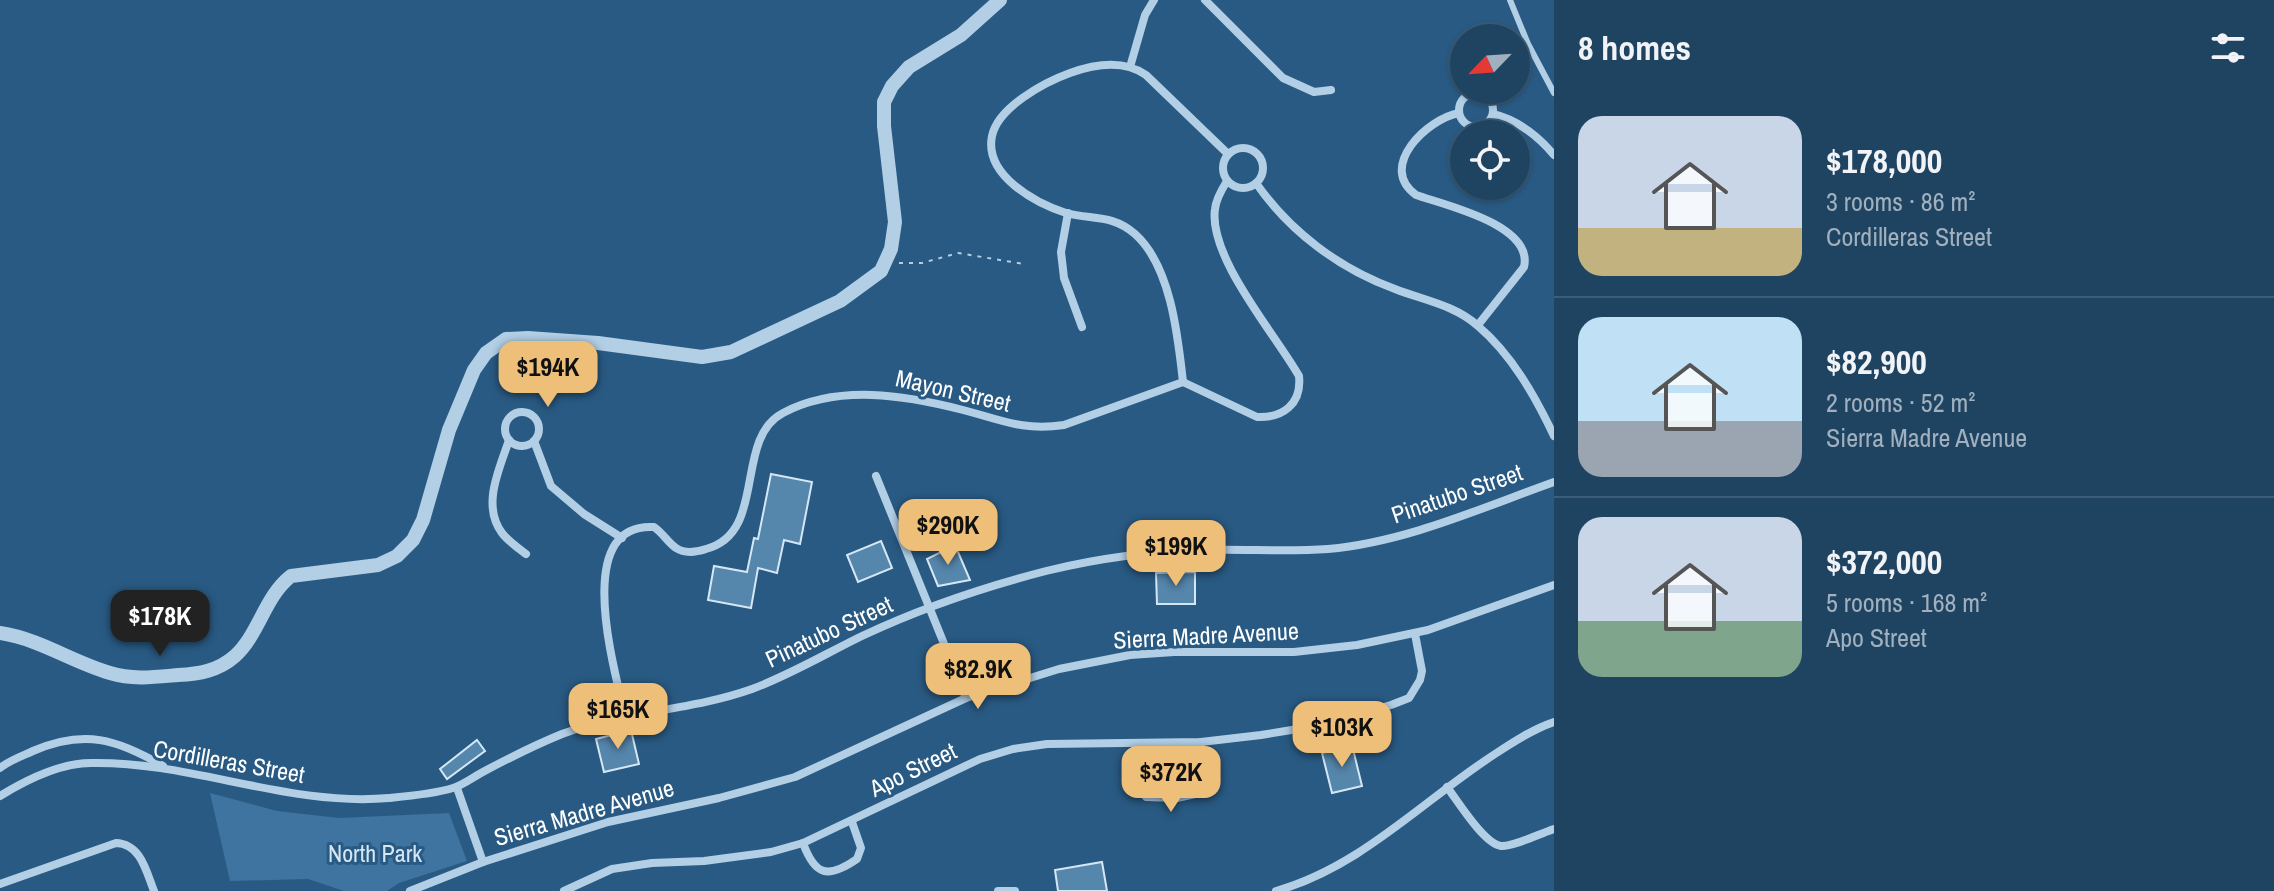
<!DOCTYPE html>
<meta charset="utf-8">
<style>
:root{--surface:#1f4462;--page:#2c4e6b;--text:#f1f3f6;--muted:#a1b0be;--line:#3c5c77;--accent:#edbf79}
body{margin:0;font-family:"Archivo Narrow",sans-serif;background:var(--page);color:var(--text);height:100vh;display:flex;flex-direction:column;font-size:30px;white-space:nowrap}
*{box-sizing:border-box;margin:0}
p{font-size:26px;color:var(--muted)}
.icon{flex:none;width:44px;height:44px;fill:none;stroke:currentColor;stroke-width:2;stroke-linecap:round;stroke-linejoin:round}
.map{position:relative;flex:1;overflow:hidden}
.panel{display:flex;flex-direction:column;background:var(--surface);width:720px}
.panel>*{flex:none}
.needle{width:52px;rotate:245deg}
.controls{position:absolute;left:1450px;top:24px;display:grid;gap:16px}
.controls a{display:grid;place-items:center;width:80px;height:80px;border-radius:50%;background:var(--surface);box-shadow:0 2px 6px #0004,0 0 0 2px var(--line);font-size:40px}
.price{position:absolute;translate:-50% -68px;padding:0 18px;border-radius:16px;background:var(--accent);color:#111;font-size:26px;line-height:52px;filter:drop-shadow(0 2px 4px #0008)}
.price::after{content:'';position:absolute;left:50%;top:48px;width:24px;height:18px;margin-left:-12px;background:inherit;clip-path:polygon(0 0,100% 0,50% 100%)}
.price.on{background:#222;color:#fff}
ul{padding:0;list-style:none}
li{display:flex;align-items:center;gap:24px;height:200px;padding:0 24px}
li+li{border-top:2px solid var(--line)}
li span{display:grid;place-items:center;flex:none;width:224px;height:160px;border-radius:24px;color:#555}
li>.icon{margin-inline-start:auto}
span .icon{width:96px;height:96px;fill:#fffc;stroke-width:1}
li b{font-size:34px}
h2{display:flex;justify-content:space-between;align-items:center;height:96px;padding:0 24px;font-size:34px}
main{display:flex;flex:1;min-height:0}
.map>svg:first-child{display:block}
.green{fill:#3e749f}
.building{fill:#5586ac;stroke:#d5e7f5;stroke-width:2}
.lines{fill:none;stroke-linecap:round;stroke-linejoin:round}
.path{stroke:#b2cfe6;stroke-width:2;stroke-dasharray:4 6;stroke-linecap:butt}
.service{stroke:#b2cfe6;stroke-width:6}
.minor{stroke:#b2cfe6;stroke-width:8}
.tertiary{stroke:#b2cfe6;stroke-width:14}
.labels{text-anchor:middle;stroke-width:6;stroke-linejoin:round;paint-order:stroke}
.street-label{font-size:24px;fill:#fff;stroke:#295a83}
.park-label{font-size:24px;fill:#d5e7f5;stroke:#295a83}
</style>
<main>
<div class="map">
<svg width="1554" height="891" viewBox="0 0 1554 891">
<rect width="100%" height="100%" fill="#295a83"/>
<polygon class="green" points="210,793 277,811 339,818 449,813 467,861 399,883 387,891 344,891 308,879 230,881"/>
<g class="building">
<polygon points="771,474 812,482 800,544 784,540 777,573 758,568 751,608 708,600 714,566 747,572 754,538 758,539"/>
<polygon points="881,541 892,568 858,582 847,555"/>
<polygon points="955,545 970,580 938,586 927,559"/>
<polygon points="1195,572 1195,604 1157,604 1156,573"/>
<polygon points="631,730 639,764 604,772 596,739"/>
<polygon points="477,740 485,751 447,779 440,769"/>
<polygon points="1352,745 1362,786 1332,793 1322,753"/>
<polygon points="1102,862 1107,891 1058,891 1055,870"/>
</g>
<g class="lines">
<polyline class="path" points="899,263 922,263 958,253 1024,264"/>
<polyline class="service" points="1510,0 1528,44 1554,93"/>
<g class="minor">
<polyline points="1205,0 1283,78 1314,92 1331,90"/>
<polyline points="1130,67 1145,15 1154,0"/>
<circle cx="1476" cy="110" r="17"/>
<path d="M1459,113C1427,119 1377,167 1416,195C1445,205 1534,225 1524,267L1478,325"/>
<path d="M1493,114C1517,120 1538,136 1554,155"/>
<circle cx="1243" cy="168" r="20"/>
<path d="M1256,183C1290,232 1340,269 1395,289C1423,300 1455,305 1478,326C1512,355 1535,396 1554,436"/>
<polyline points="1068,213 1061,252 1064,278 1082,327"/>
<path d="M1183,382C1178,337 1171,266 1135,234C1112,214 1092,220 1066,213C1035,203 984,175 992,136C998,107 1045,82 1070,73C1095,64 1123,59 1146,75L1228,154"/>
<circle cx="522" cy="429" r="17"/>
<path d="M509,440C500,468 481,505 502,533C508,541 518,548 526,554"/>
<polyline points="534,441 551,486 584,514 622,538"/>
<polyline points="876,476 966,698"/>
<path d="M625,716C616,674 570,522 654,527C663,533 668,543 676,548C685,554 697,552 706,549C768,533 733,439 783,413C838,384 905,395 963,410C1002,420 1022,431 1064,425L1183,382L1257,417C1283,418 1302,404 1299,376C1276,335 1208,257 1215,209C1216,199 1222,189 1227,181"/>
<polyline points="1135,744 1139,787 1146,797 1177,798 1195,794 1201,768 1201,742"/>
<path d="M0,768C10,760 22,756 33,751C84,729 117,739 163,766"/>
<path d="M1447,787C1457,800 1484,844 1501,846C1513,847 1541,833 1554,829"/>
<polyline points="457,788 483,862"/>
<path d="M0,796C26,780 60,763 91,763C192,761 287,807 389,798C410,796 433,794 453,788C463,785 472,778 481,773C507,759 535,745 562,734C624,711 690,711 752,689C790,675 825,654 862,636C919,609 984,587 1046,571C1099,558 1151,551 1206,550C1247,549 1288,552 1328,549C1406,542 1481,508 1554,482"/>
<path d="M803,843C815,876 828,879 857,859L861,848L852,822"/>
<path d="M0,884L116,843C141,844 146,871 154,891"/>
<polyline points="410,891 483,862 608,822 719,798 795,777 966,698 1059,669 1130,655 1174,652 1294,652 1357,645 1428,630 1554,585"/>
<polyline points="564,891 612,869 652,863 704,861 771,852 803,843 980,759 1013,749 1047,744 1201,742 1261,735 1316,726 1391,705 1409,698 1420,680 1422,671 1415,634"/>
<polyline points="998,891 1015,891"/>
<path d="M1276,891C1361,867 1422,801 1495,754C1513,742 1533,729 1554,722"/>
</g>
<path class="tertiary" d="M0,633C40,639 72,662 110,673C133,680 155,677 178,675C199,674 218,671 235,656C259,634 265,596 291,576L378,565L397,556L413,540L423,520L449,430L474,370L486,353L506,339L528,338L598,343L702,357L731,352L840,301L881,271L891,249L895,222L884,126V102L892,86L909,67L961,35L1000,0"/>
</g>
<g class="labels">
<g class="street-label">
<text transform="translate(953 391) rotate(13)" y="8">Mayon Street</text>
<text transform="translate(1457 494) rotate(-19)" y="8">Pinatubo Street</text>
<text transform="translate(829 632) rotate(-25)" y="8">Pinatubo Street</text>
<text transform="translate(1206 636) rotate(-3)" y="8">Sierra Madre Avenue</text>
<text transform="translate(229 762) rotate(10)" y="8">Cordilleras Street</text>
<text transform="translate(913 770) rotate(-26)" y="8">Apo Street</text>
<text transform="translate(584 813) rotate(-16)" y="8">Sierra Madre Avenue</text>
</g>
<g class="park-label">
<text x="375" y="862">North Park</text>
</g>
</g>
</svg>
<div class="controls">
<a><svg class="needle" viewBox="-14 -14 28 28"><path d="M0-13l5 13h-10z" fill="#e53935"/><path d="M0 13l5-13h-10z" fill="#a1b0be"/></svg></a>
<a><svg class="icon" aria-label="locate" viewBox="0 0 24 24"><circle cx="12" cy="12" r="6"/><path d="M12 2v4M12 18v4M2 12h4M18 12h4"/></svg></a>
</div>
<b class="price" style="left:548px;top:409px">$194K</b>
<b class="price" style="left:948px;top:567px">$290K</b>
<b class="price" style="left:1176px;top:588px">$199K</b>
<b class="price on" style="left:160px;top:658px">$178K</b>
<b class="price" style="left:978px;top:711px">$82.9K</b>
<b class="price" style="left:618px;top:751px">$165K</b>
<b class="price" style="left:1342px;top:769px">$103K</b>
<b class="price" style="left:1171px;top:814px">$372K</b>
</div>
<section class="panel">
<h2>8 homes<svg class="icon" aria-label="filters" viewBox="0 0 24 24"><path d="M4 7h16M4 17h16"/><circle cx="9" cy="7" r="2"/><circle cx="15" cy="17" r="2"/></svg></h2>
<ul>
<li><span style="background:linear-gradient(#c9d6e8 70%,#c2b280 0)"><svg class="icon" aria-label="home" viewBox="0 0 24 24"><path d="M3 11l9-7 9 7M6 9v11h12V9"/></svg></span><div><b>$178,000</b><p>3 rooms · 86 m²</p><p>Cordilleras Street</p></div></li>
<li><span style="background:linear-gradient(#bfe0f5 65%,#9aa5b1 0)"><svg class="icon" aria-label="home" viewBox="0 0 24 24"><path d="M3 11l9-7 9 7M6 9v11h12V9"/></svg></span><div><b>$82,900</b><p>2 rooms · 52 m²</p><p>Sierra Madre Avenue</p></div></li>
<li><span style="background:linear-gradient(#c9d6e8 65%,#7fa58c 0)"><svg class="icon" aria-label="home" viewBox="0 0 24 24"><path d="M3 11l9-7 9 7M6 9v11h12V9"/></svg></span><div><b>$372,000</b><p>5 rooms · 168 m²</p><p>Apo Street</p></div></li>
</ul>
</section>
</main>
